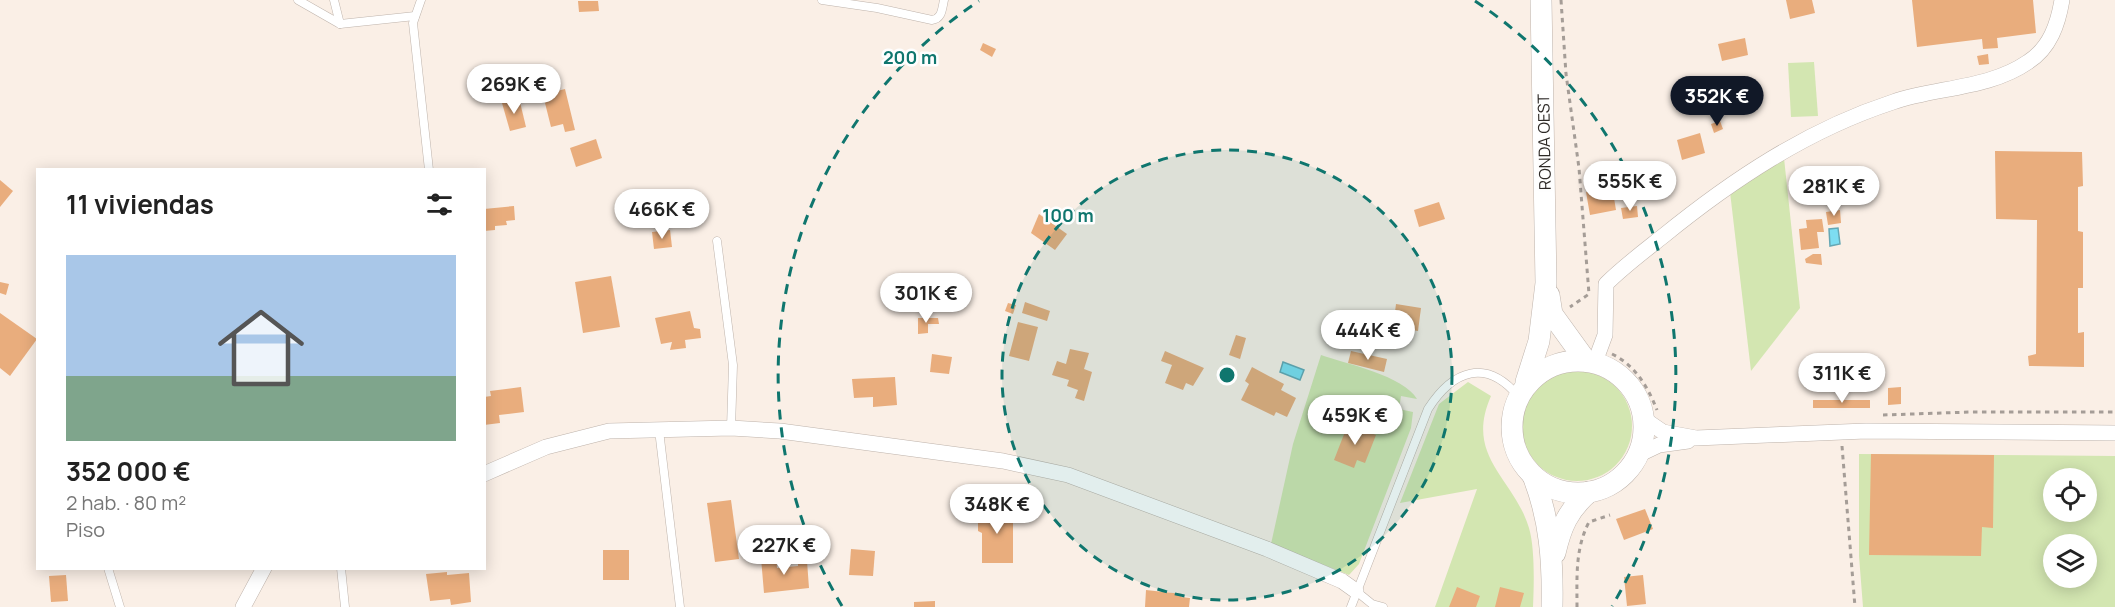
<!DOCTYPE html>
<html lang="es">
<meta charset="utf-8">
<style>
:root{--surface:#fff;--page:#f2f2f2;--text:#222;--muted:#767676;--accent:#111827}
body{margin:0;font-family:Manrope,sans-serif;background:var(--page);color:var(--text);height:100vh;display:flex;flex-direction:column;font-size:22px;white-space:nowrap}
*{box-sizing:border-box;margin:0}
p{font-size:20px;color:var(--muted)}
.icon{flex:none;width:33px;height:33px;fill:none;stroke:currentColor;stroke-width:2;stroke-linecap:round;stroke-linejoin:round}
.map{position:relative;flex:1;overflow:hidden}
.details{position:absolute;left:36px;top:168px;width:450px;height:402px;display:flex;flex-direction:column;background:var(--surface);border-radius:0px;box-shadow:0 3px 15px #0003}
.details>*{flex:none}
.tools{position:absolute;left:2043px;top:468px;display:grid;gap:12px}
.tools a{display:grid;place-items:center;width:54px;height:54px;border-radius:50%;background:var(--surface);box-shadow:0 3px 15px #0003;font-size:30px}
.price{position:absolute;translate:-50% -51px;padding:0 14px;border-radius:21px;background:#fff;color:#222;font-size:20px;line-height:39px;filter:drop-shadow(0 2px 3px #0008)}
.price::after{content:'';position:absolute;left:50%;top:36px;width:18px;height:14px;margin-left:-9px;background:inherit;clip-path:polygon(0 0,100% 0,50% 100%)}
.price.active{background:var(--accent);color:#fff}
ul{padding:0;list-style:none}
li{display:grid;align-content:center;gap:12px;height:318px;padding:0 30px}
li span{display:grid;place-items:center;height:186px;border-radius:0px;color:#555}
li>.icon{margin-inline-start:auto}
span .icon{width:108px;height:108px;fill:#fffc;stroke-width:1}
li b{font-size:26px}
h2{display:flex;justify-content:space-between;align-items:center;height:72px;padding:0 30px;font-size:26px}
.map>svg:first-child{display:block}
.green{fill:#d3e6b1;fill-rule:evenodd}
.water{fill:#7dddf1;stroke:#65a7b4;stroke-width:1.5}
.building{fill:#e9ad7d}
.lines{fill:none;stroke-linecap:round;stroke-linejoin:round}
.service-casing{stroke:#beb3ab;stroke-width:9}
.minor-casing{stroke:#beb3ab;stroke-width:16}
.secondary-casing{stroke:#beb3ab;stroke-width:22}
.path{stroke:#a59d97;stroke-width:3;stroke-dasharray:4.5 4.5;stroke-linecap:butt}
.service{stroke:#fff;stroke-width:8}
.minor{stroke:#fff;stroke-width:15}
.secondary{stroke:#fff;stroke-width:21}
.ring{fill:none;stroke:#0f766e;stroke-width:3;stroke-dasharray:10 8}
.labels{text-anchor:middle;stroke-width:5;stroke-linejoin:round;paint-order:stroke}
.street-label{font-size:16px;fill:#2d2926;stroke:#fefefe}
.centre{fill:#0f766e;stroke:#fefefe;stroke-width:3}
.ring-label{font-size:18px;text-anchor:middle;font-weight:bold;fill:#0f766e;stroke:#fefefe;stroke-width:5;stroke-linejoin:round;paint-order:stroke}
</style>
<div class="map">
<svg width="2115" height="607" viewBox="0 0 2115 607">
<rect width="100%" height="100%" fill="#faefe6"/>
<g class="green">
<polygon points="1814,62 1818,116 1791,117 1788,63"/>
<polygon points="1784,158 1800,308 1751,371 1730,192"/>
<path d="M1321,355C1347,364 1404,376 1417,399L1401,396L1399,409L1413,412L1411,428L1359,564L1349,575L1271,544L1293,444Z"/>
<circle cx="1577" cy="426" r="55"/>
<path d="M1468,382L1491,396C1464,457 1514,478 1529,528C1535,548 1534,585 1533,607H1435L1477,489L1400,503L1439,404Z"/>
<path d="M1859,454L2115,456V607H1863L1859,556ZM2054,478H2086V512H2054ZM2054,544H2086V578H2054Z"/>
</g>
<g class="water">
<polygon points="1838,228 1840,244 1830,246 1829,229"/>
<polygon points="1283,362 1304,370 1300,380 1280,372"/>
</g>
<g class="building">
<polygon points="1786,0 1812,0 1815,13 1790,19"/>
<polygon points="1912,0 2033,0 2036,33 1997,38 1998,48 1983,49 1982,39 1917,47"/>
<polygon points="578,1 598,1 599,11 579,12"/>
<polygon points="1745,38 1748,55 1722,61 1718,44"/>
<polygon points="983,43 996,49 992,57 980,50"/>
<polygon points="1988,54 1989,64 1979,65 1977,56"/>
<polygon points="555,82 557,91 565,89 575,130 565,132 563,124 551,127 544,99 538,100 535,87"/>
<polygon points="519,98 526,127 510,131 502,103"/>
<polygon points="1720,121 1723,129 1714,133 1711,124"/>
<polygon points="1700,133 1705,153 1682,160 1677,140"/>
<polygon points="596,139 602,158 576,167 570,148"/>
<polygon points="1995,151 2082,152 2083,186 2078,187 2078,231 2083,232 2083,288 2078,288 2078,333 2084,332 2084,367 2029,366 2028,356 2036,354 2037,220 1996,219"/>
<polygon points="0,180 13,191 0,207"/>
<polygon points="1607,188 1608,193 1613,192 1616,210 1590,215 1586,192"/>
<polygon points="1439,202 1445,219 1419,227 1414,210"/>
<polygon points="514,206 515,220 506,221 507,225 495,226 495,230 484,231 484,209"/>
<polygon points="1637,206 1638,217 1623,219 1621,208"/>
<polygon points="1840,210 1841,223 1828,225 1826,212"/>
<polygon points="1039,214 1067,234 1055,250 1031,233"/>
<polygon points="1822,219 1824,232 1817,232 1819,248 1801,250 1799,229 1807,228 1806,220"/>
<polygon points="670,230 672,247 654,249 652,232"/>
<polygon points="1813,254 1821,254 1822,265 1806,263 1805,259"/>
<polygon points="611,276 620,327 583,333 575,282"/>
<polygon points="0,282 9,284 6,295 0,293"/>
<polygon points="1025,302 1050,311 1047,321 1022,313"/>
<polygon points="1008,303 1016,305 1013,314 1005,311"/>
<polygon points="1396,304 1421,308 1418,331 1393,327"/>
<polygon points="690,311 694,328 700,329 701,338 685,340 686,348 670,350 672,342 661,344 655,318"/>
<polygon points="0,313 37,339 10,376 0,368"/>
<polygon points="918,318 938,318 939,324 928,324 928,333 918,334"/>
<polygon points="1018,322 1038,327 1029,361 1009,356"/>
<polygon points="1236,335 1246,338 1240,359 1229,355"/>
<polygon points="1070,349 1089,353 1084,369 1092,372 1084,401 1075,398 1078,390 1067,386 1069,380 1052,375 1057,361 1066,364"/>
<polygon points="1165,351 1204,368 1193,386 1186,383 1183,390 1165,383 1172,365 1161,361"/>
<polygon points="1351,351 1387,359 1384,372 1348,363"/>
<polygon points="932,354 952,357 949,374 930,372"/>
<polygon points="1252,367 1284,384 1281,390 1296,398 1287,417 1276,412 1274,416 1241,400 1249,384 1245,381"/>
<polygon points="895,377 897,405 873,407 873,397 854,398 852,379"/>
<polygon points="521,387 524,412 499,415 500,423 484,425 484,397 491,396 490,391"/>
<polygon points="1901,387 1901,404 1888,405 1888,388"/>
<rect x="1813" y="400" width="57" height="8"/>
<polygon points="1348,424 1376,435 1365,463 1357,460 1354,468 1334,460"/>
<polygon points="1871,454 1994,455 1993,528 1982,527 1981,556 1869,555"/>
<polygon points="731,500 739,559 715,562 707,503"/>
<polygon points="985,507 1005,507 1005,512 1013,512 1013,563 982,563 982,533 978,531 978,514 985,514"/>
<polygon points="1645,509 1653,529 1624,540 1616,519"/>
<polygon points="851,549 875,551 873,576 849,575"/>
<rect x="603" y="550" width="26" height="30"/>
<polygon points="776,557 777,568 798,566 798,562 807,561 809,588 764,593 761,558"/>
<polygon points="447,572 447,575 469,573 471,602 451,605 450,599 430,601 426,574"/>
<polygon points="66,575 68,601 51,602 49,576"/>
<polygon points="1643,575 1646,604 1627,606 1624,577"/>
<polygon points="1457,587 1480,596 1476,607 1449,607"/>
<polygon points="1500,587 1524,593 1520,607 1495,607"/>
<polygon points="1146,590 1182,594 1181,597 1190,598 1189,607 1145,607"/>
<polygon points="935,601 935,607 914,607 914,602"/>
</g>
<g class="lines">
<g class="service-casing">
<g id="service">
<polyline points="298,0 340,24 415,16"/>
<polyline points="334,0 340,24"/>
<polyline points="421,0 413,23 429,170"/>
<path d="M822,0L877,8L932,20C942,19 942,9 944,0"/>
<polyline points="717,241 733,365 731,428"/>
<polyline points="659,430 680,607"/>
<polyline points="108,568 120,607"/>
<polyline points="341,568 345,607"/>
<polyline points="1356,591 1372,604 1383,607"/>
<path d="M1351,607L1428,409C1453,370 1486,358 1518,396"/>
</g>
</g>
<g class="minor-casing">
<g id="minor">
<path d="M1595,362L1605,335L1606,284C1623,267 1643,252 1662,237C1732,180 1807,130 1893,102C1937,87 1989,89 2028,62C2050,48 2058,24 2062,0"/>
<polyline points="1644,419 1663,432 1696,438 1866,431 2115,433"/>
<polyline points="1638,455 1659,445 1688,441"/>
<polyline points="484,474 546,447 609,431 731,428 780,431 1003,461 1068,475 1267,549 1342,581 1356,591"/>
<polyline points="243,607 264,568"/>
</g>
</g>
<g class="secondary-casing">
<g id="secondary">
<polyline points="1549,295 1552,314 1586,361"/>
<circle cx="1578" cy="427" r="66"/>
<polyline points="1526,382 1539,341 1546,283 1541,0"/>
<path d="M1533,476C1550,519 1553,562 1552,607"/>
<path d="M1555,553C1561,527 1568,510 1589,492"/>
</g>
</g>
<g class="path">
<polyline points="1561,0 1566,74 1579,168 1589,294 1570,307"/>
<path d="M1612,354C1635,365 1648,387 1657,410"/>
<polyline points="1883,415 1971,412 2115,412"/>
<polyline points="1842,446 1855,607"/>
<path d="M1577,607C1577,577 1575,549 1589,522L1610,515"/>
</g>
<use href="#service" class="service"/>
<use href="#minor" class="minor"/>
<use href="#secondary" class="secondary"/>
</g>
<circle cx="1227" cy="375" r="225" fill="#0f766e" fill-opacity=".12"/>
<g class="ring">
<circle cx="1227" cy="375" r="225"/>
<path d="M842 606A449 449 0 0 1 979 1M1475 1A449 449 0 0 1 1612 606"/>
</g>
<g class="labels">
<g class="street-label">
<text transform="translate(1544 142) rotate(-91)" y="6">RONDA OEST</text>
</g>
</g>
<circle cx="1227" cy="375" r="9" class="centre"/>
<g class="ring-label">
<text x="910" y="64">200 m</text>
<text x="1068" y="222">100 m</text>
</g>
</svg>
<div class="tools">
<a><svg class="icon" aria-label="locate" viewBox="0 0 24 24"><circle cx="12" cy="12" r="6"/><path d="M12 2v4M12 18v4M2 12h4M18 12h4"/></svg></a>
<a><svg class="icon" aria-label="layers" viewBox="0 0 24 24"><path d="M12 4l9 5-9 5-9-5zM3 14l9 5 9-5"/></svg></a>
</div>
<b class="price" style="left:514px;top:115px">269K €</b>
<b class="price active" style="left:1717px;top:127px">352K €</b>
<b class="price" style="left:1630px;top:212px">555K €</b>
<b class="price" style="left:1834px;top:217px">281K €</b>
<b class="price" style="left:662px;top:240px">466K €</b>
<b class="price" style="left:926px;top:324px">301K €</b>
<b class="price" style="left:1368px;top:361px">444K €</b>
<b class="price" style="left:1842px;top:404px">311K €</b>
<b class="price" style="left:1355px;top:446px">459K €</b>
<b class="price" style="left:997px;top:535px">348K €</b>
<b class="price" style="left:784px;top:576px">227K €</b>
<section class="details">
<h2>11 viviendas<svg class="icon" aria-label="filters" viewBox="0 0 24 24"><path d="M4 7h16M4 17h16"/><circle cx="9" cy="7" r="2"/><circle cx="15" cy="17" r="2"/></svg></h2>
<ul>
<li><span style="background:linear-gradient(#a9c7e8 65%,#7fa58c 0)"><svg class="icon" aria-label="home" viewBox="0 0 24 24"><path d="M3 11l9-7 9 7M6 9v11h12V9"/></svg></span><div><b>352 000 €</b><p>2 hab. · 80 m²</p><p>Piso</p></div></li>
</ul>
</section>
</div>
